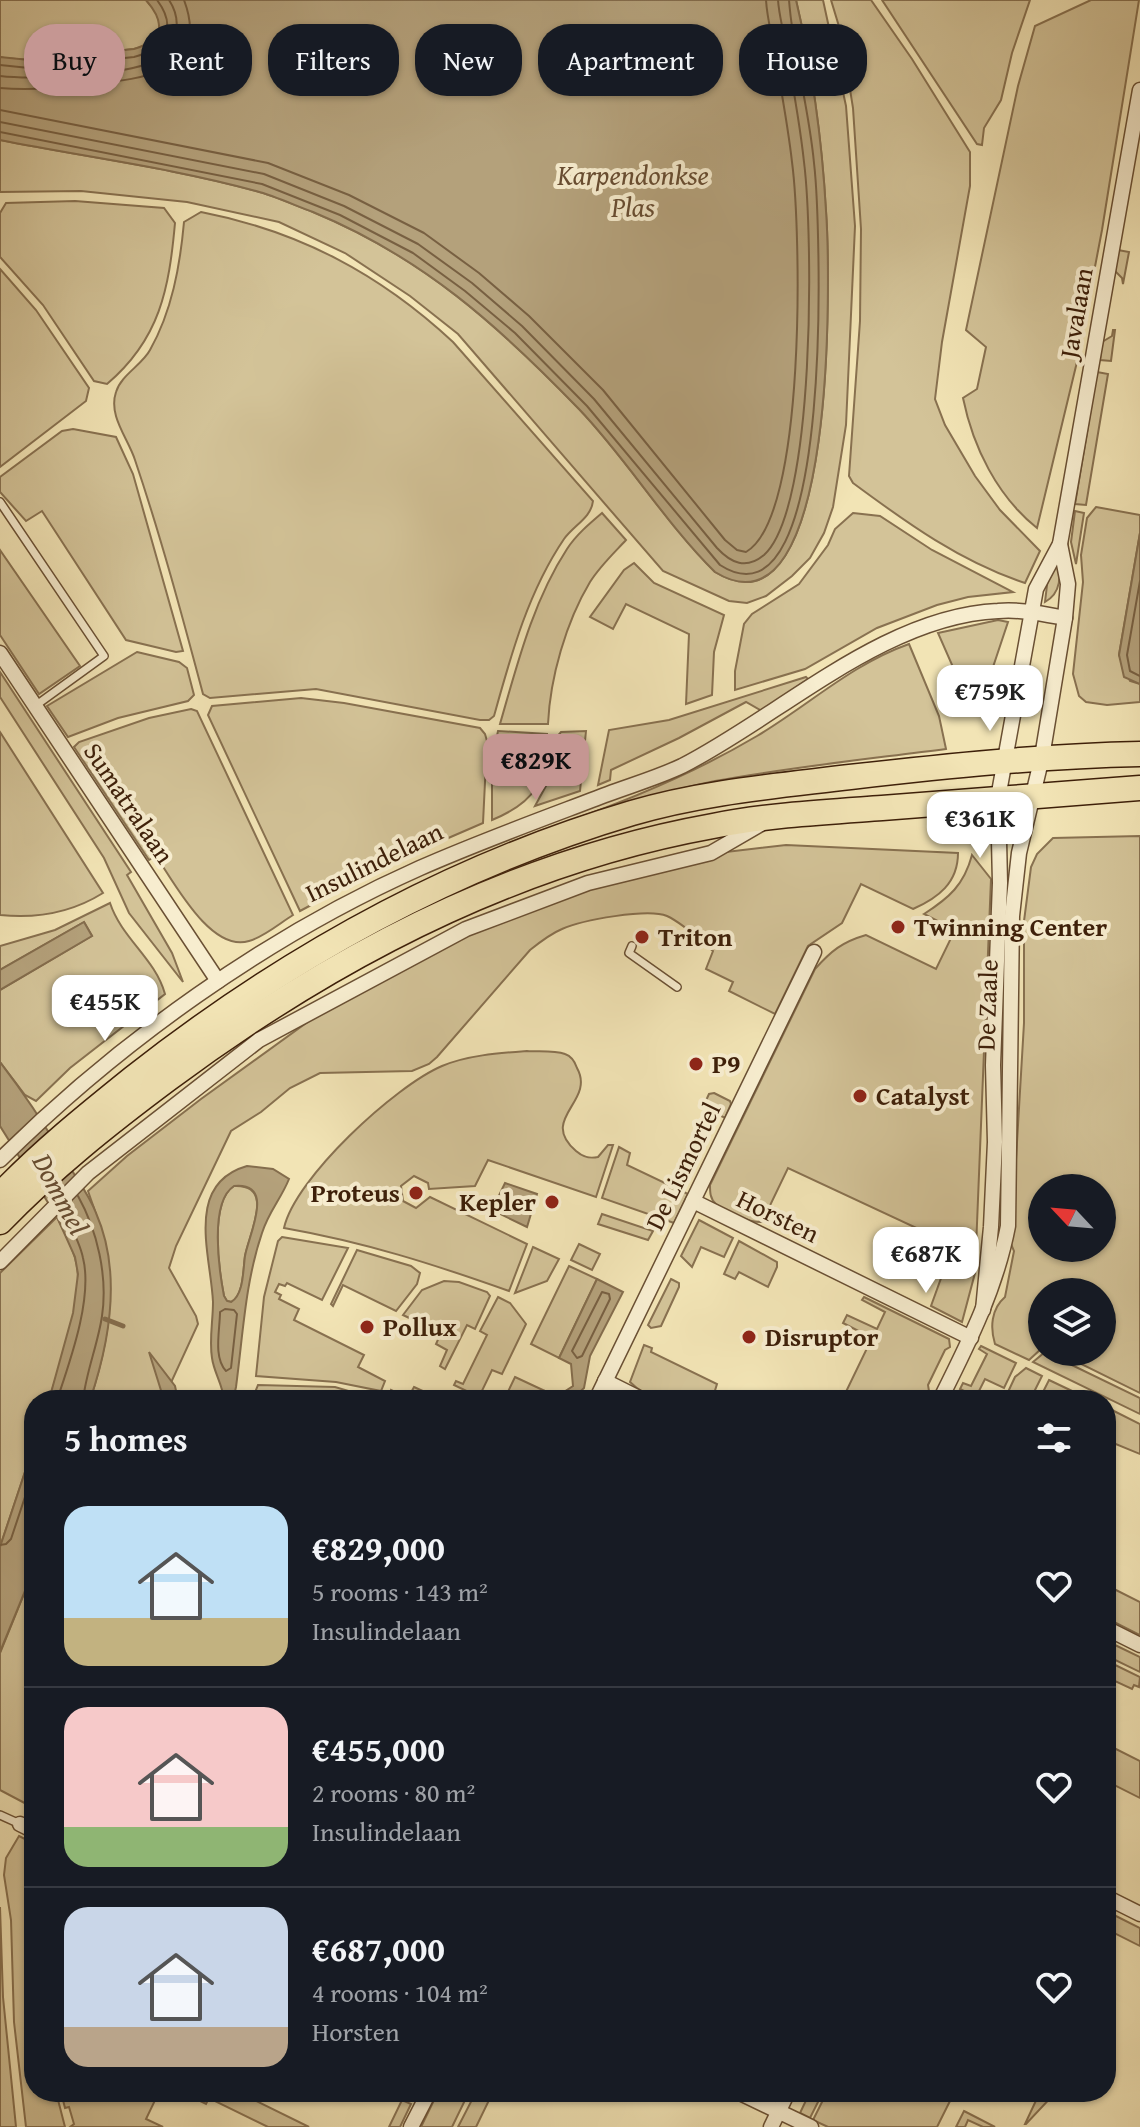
<!DOCTYPE html>
<meta charset="utf-8">
<style>
:root{--surface:#171b24;--page:#242831;--text:#f1f3f6;--muted:#9ea1a6;--line:#363941;--accent:#c59692}
body{margin:0;font-family:"Gentium Book Plus",serif;background:var(--page);color:var(--text);height:100vh;display:flex;flex-direction:column;font-size:30px;white-space:nowrap}
*{box-sizing:border-box;margin:0}
p{font-size:26px;color:var(--muted)}
.icon{flex:none;width:44px;height:44px;fill:none;stroke:currentColor;stroke-width:2;stroke-linecap:round;stroke-linejoin:round}
.map{position:relative;flex:1;overflow:hidden}
.panel{position:absolute;left:24px;top:1390px;width:1092px;height:712px;display:flex;flex-direction:column;background:var(--surface);border-radius:32px;box-shadow:0 2px 6px #0004}
.panel>*{flex:none}
.banner{position:absolute;left:24px;top:24px;width:1092px;height:72px;display:flex;gap:16px}
.needle{width:52px;rotate:296deg}
.controls{position:absolute;left:1028px;top:1174px;display:grid;gap:16px}
.controls a{display:grid;place-items:center;width:88px;height:88px;border-radius:50%;background:var(--surface);box-shadow:0 2px 6px #0004;font-size:40px}
.price{position:absolute;translate:-50% -68px;padding:0 18px;border-radius:16px;background:#fff;color:#222;font-size:26px;line-height:52px;filter:drop-shadow(0 2px 4px #0008)}
.price::after{content:'';position:absolute;left:50%;top:48px;width:24px;height:18px;margin-left:-12px;background:inherit;clip-path:polygon(0 0,100% 0,50% 100%)}
.price.current{background:var(--accent);color:#111}
ul{padding:0;list-style:none}
li{display:flex;align-items:center;gap:24px;height:200px;padding:0 40px}
li+li{border-top:2px solid var(--line)}
li span{display:grid;place-items:center;flex:none;width:224px;height:160px;border-radius:24px;color:#555}
li>.icon{margin-inline-start:auto}
span .icon{width:96px;height:96px;fill:#fffc;stroke-width:1}
li b{font-size:34px}
h2{display:flex;justify-content:space-between;align-items:center;height:96px;padding:0 40px;font-size:34px}
.pill{padding:0 28px;border-radius:32px;background:var(--surface);box-shadow:0 2px 6px #0004;font-size:28px;line-height:72px}
.pill.current{background:var(--accent);color:#111}
.map>svg:first-child{display:block}
.green{fill:#d3c398;stroke:#887150;stroke-width:2;fill-rule:evenodd}
.water{fill:#b4a17b;stroke:#846d4d;stroke-width:2;fill-rule:evenodd}
.lines{fill:none;stroke-linecap:round;stroke-linejoin:round}
.shore{stroke:#786042;stroke-width:2}
.stream{stroke:#846d4d;stroke-width:5}
.service-casing{stroke:#6a5034;stroke-width:10}
.minor-casing{stroke:#6a5034;stroke-width:17}
.primary-casing{stroke:#3d1f09;stroke-width:27}
.service{stroke:#f7edcf;stroke-width:7}
.minor{stroke:#f7edcf;stroke-width:14}
.primary{stroke:#f2e4b5;stroke-width:24}
.poi-dot{fill:#8f2418;stroke:#f7edcf;stroke-width:3}
.labels{text-anchor:middle;stroke-width:8;stroke-linejoin:round;paint-order:stroke}
.street-label{font-size:26px;fill:#3d1f09;stroke:#f7edcf}
.poi-label{font-size:26px;font-weight:bold;fill:#3d1f09;stroke:#f7edcf;text-anchor:start}
.water-label{font-size:28px;font-style:italic;fill:#674c31;stroke:#f7edcf}
</style>
<div class="map">
<svg width="1140" height="2127" viewBox="0 0 1140 2127">
<rect width="100%" height="100%" fill="#f2e4b5"/>
<filter id="stains"><feTurbulence type="fractalNoise" baseFrequency=".0025" numOctaves="4"/><feColorMatrix values="0 0 0 0 .2 0 0 0 0 .09 0 0 0 0 .02 0 0 0 .5 -.17"/></filter>
<radialGradient id="worn" r=".72"><stop offset=".6" stop-color="#630" stop-opacity="0"/><stop offset="1" stop-color="#630" stop-opacity=".3"/></radialGradient>
<g class="green">
<polygon points="0,0 146,0 157,13 160,28 148,45 134,49 29,60 4,58 0,57"/>
<path d="M796,0H823L846,106L855,226L846,425L833,507L824,533L810,558L792,576L766,596L747,603L729,601L663,571L458,334L410,296L345,253L279,222L187,202L81,191L0,192V140C85,157 173,168 256,191C275,196 294,205 313,212C422,257 498,325 579,409C627,459 666,524 715,572C839,648 830,268 826,211C822,141 812,68 796,0Z"/>
<path d="M831,0H871L912,59L970,152V186L942,342L935,399L945,425L975,476L1000,510L1040,551L1025,583C961,562 907,523 853,483L849,476L860,321L861,229L853,108L841,33Z"/>
<polygon points="882,0 1030,0 1012,53 1001,100 984,128 982,145 977,144"/>
<path d="M1091,0H1139L1102,230L1076,366L1037,528C997,496 973,447 963,398L977,389L986,347L966,330L1018,86L1035,26Z"/>
<path d="M75,201L164,208L175,223C169,289 160,339 107,384L94,381L43,305L0,257V213L6,203Z"/>
<path d="M201,212C299,231 380,274 453,342L593,501C591,518 574,525 564,539C528,592 511,655 494,716L489,720H480L316,689L210,698L203,694C182,615 161,537 135,460C128,438 108,416 116,392C121,375 142,365 150,350C172,311 180,266 184,222Z"/>
<polygon points="1118,250 1129,252 1123,284 1122,278 1115,271"/>
<polygon points="0,269 36,310 89,388 86,401 0,467"/>
<polygon points="1113,330 1115,330 1111,361 1100,360 1102,342 1112,336"/>
<polygon points="1097,372 1108,374 1086,505 1075,504"/>
<polygon points="73,429 116,437 133,474 183,651 176,652 126,640 42,511 26,521 0,492 0,477 62,431"/>
<polygon points="1096,507 1140,515 1140,533 1119,655 1130,681 1140,684 1140,702 1107,705 1086,702 1079,696 1073,674 1083,582 1081,555 1087,518"/>
<polygon points="1075,511 1084,513 1076,564 1071,542"/>
<path d="M602,513L626,540C614,553 600,566 590,582C566,622 550,678 548,724H500C517,665 533,601 567,549C576,535 589,524 602,513Z"/>
<polygon points="853,513 880,516 932,550 1013,592 968,597 937,605 877,628 805,669 735,690 735,671 744,624 752,614 799,584 828,545 835,529"/>
<polygon points="0,550 80,666 39,694 0,635"/>
<path d="M1058,555C1060,574 1063,592 1045,602L1048,577Z"/>
<polygon points="634,563 654,583 724,615 714,652 712,695 686,704 689,634 626,604 613,629 590,617 624,570"/>
<polygon points="998,620 1008,622 987,685 978,695 970,696 963,690 938,633"/>
<path d="M909,644L939,716L946,749C869,759 791,767 715,781C661,792 608,810 555,826C625,802 693,774 757,736C809,705 852,664 909,644Z"/>
<polygon points="137,652 179,662 187,668 194,695 188,701 118,718 68,737 47,706"/>
<polygon points="0,672 131,872 127,875 172,953 183,982 129,913 104,858 0,697"/>
<polygon points="806,677 808,679 762,711 746,702 679,738 611,770 610,780 598,785 609,730 669,720"/>
<polygon points="301,698 344,703 480,728 485,734 487,741 483,823 386,865 300,911 208,715 212,706"/>
<path d="M191,709L197,711L293,915C280,923 264,937 249,941C211,953 174,882 156,856L149,860L74,747L79,742L149,718Z"/>
<path d="M498,731L547,734C545,781 538,801 492,820V759Z"/>
<polygon points="586,731 580,791 535,806 552,775 556,738 561,732"/>
<path d="M0,732L103,893C71,913 38,919 0,915Z"/>
<path d="M1140,836V1393L1057,1352H1102V1292H1042V1348L1029,1360L995,1344C990,1328 991,1309 1005,1297L1014,1251L1011,1244L1024,1023V921L1031,867L1037,854L1053,838ZM1042,1188H1102V1248H1042Z"/>
<path d="M786,845L958,853C958,883 938,898 913,909L861,884L842,923L808,946L775,1014L729,991L733,982L706,969L713,951C699,939 684,924 667,916C648,908 582,920 562,929C550,934 540,942 530,950L437,1057L429,1064L412,1071L320,1073L290,1088L261,1112L231,1131L176,1246L169,1268L196,1316L198,1324L163,1400H90C116,1322 117,1267 88,1191L127,1156L201,1099L374,974L539,901L709,854Z"/>
<path d="M972,855L991,879L975,1273L962,1322L931,1306L953,1245L788,1168L762,1222C750,1223 726,1212 716,1204C710,1199 710,1192 710,1185L815,969C831,951 842,942 866,935L936,969L955,930L924,914C949,898 964,885 972,855Z"/>
<path d="M110,903C122,939 155,958 165,994L70,1068L36,1101L25,1095L0,1062V990L92,936L84,922L0,970V946L55,930Z"/>
<path d="M527,1051C538,1052 554,1050 565,1054C571,1056 575,1062 577,1068C596,1102 538,1118 576,1151C583,1157 589,1159 598,1157L608,1145H613L596,1197L488,1160L475,1186L429,1189L428,1183L414,1176L401,1186L403,1201L416,1208L430,1197L527,1244L509,1291C433,1264 364,1242 284,1228C295,1178 395,1086 442,1066C468,1055 500,1053 527,1051Z"/>
<polygon points="714,1093 730,1101 731,1104 725,1118 703,1107 709,1094"/>
<polygon points="619,1147 630,1153 627,1165 688,1194 674,1223 602,1198"/>
<path d="M234,1186C276,1184 249,1233 245,1256C243,1269 244,1294 232,1302L227,1301L224,1296C219,1270 209,1202 234,1186Z"/>
<polygon points="602,1214 653,1231 648,1240 598,1224"/>
<path d="M57,1217C63,1230 71,1244 75,1258C87,1297 60,1362 49,1400H34V1445L0,1547V1273Z"/>
<polygon points="699,1220 733,1238 724,1257 701,1247 692,1267 681,1256"/>
<polygon points="282,1237 348,1248 322,1300 287,1283 285,1286 279,1284 275,1292 281,1295 279,1299 299,1309 294,1320 364,1355 358,1367 385,1381 381,1391 336,1382 256,1376 264,1297 278,1241"/>
<polygon points="739,1241 777,1262 777,1267 768,1287 739,1272 735,1279 724,1274"/>
<polygon points="579,1244 600,1254 592,1270 571,1260"/>
<polygon points="533,1247 559,1259 547,1281 515,1293"/>
<polygon points="357,1250 411,1266 420,1273 417,1284 396,1311 343,1285 333,1306 331,1304"/>
<polygon points="569,1266 597,1279 559,1358 531,1344"/>
<polygon points="671,1279 679,1283 679,1287 661,1326 651,1328 648,1325"/>
<polygon points="444,1281 459,1282 487,1292 490,1296 475,1329 467,1325 445,1369 440,1366 447,1350 436,1344 441,1333 403,1315 422,1290"/>
<polygon points="498,1297 510,1303 526,1324 502,1374 492,1370 479,1397 454,1385 456,1381 463,1384 487,1335 480,1331"/>
<polygon points="864,1297 949,1339 950,1347 945,1350 928,1385 929,1391 925,1400 842,1400 872,1338 843,1323 847,1315 877,1329 885,1312 862,1300"/>
<path d="M644,1345L652,1348L651,1352L717,1384L712,1400C682,1400 652,1405 630,1382Z"/>
<polygon points="981,1346 1016,1363 1004,1388 985,1379 976,1397 960,1389 963,1383 971,1386 987,1354 979,1349"/>
<polygon points="1045,1352 1140,1398 1140,1414 1033,1362"/>
<polygon points="1026,1368 1042,1376 1030,1400 1008,1392 1015,1377"/>
<polygon points="515,1377 545,1391 540,1400 504,1400"/>
<polygon points="1049,1380 1091,1400 1039,1400"/>
<polygon points="258,1385 335,1387 379,1400 252,1400"/>
<polygon points="414,1387 440,1399 394,1400 389,1398 391,1390 408,1398"/>
<polygon points="1106,1407 1140,1424 1140,1454 1106,1440"/>
<polygon points="34,1569 34,1808 0,1790 0,1653"/>
<polygon points="1106,1585 1140,1602 1140,1635 1106,1618"/>
<polygon points="1115,1645 1140,1657 1140,1672 1109,1657"/>
<polygon points="1107,1661 1140,1677 1139,1687 1134,1685 1132,1689 1106,1677"/>
<polygon points="1106,1744 1140,1761 1140,1798 1106,1781"/>
<polygon points="19,1836 33,1843 30,1876 34,1939 34,2092 56,2092 65,2127 26,2127 14,2022 11,1920 4,1875 6,1858"/>
<polygon points="0,1907 3,1997 16,2127 0,2127"/>
<polygon points="1106,1911 1140,1928 1140,1946 1106,1929"/>
<polygon points="61,2092 159,2092 146,2119 163,2127 70,2127 74,2124 69,2107 65,2108"/>
<polygon points="182,2092 243,2092 242,2094 309,2127 268,2127 209,2098 206,2104"/>
<polygon points="438,2092 469,2092 452,2127 421,2127"/>
<polygon points="476,2092 493,2092 476,2127 458,2127"/>
<polygon points="810,2092 823,2092 810,2118 800,2113"/>
<polygon points="827,2092 946,2092 953,2095 937,2127 828,2127 813,2120"/>
<polygon points="1040,2092 1056,2092 1026,2124 1025,2124"/>
<polygon points="402,2100 411,2104 400,2127 389,2127"/>
<polygon points="964,2111 995,2127 983,2127 968,2120 965,2127 956,2127"/>
</g>
<g class="water">
<path d="M146,0H796C812,68 822,141 826,211C830,268 839,648 715,572C666,524 627,459 579,409C498,325 422,257 313,212C294,205 275,196 256,191C173,168 85,157 0,140V57L29,60L134,49C164,40 166,23 146,0Z"/>
<polygon points="1140,533 1140,684 1124,677 1119,655"/>
<polygon points="84,922 92,936 0,990 0,970"/>
<path d="M0,1062C24,1093 45,1125 65,1159C75,1177 89,1194 96,1213C122,1272 110,1341 90,1400H49L73,1313L78,1274L75,1257L57,1217L0,1126Z"/>
<path d="M247,1166L273,1169L289,1179C281,1199 269,1211 262,1233C245,1283 243,1335 236,1387L233,1400H224C223,1385 214,1373 212,1358C209,1340 213,1321 213,1302C211,1256 184,1184 247,1166ZM234,1186C276,1182 249,1234 245,1256C243,1269 244,1295 231,1302L227,1301L224,1296C219,1270 209,1202 234,1186Z"/>
<polygon points="505,1183 537,1194 527,1227 492,1210"/>
<polygon points="597,1279 623,1292 590,1356 584,1388 571,1400 540,1400 545,1391 556,1397 573,1386 571,1364 559,1358"/>
<polygon points="149,1352 175,1386 178,1400 164,1400"/>
<polygon points="34,1445 34,1569 0,1652 0,1547"/>
</g>
<g class="lines">
<g class="shore">
<path d="M0,65L29,68L134,57C165,49 178,28 157,0"/>
<path d="M0,76C35,80 121,75 153,62C178,52 183,21 169,0"/>
<path d="M0,88C31,91 61,88 92,84C142,79 211,72 184,0"/>
<path d="M0,110L268,163L349,195L424,233L479,273L529,316L603,390L725,540L737,550L746,552C807,517 801,230 792,162C788,126 781,90 775,54C772,36 767,18 766,0"/>
<path d="M0,122L264,174L344,206L418,244L472,283L522,326L594,399L717,548C731,563 746,570 764,555C816,508 813,234 804,162C800,124 793,86 786,48C784,32 779,16 778,0"/>
<path d="M0,132L262,184L340,215L413,253L465,291L515,333L587,406L720,565C838,641 820,214 814,163C809,108 793,54 789,0"/>
<polyline points="1140,581 1127,655 1130,671 1140,676"/>
<path d="M78,1196C97,1230 108,1276 102,1316C98,1344 86,1372 83,1400"/>
<polygon points="602,1292 609,1294 610,1299 582,1356 577,1358 572,1351"/>
<path d="M225,1309L234,1310L237,1314L231,1368L226,1371C213,1357 220,1330 220,1312Z"/>
<path d="M57,1400C70,1361 93,1298 83,1258C80,1242 70,1225 63,1211"/>
<polyline points="0,1545 6,1544 11,1539 34,1470"/>
</g>
<polyline class="stream" points="105,1319 123,1326"/>
<g class="service-casing">
<g id="service">
<polyline points="0,502 104,656 35,706"/>
<polyline points="632,946 629,953 677,987"/>
<polyline points="0,1815 20,1824"/>
</g>
</g>
<g class="minor-casing">
<g id="minor">
<polyline points="0,653 218,981"/>
<path d="M0,1160C119,1042 267,936 420,868C481,841 545,818 608,794C632,785 659,777 682,766C780,716 884,616 998,611C1020,609 1043,614 1065,618"/>
<polyline points="693,1201 971,1338"/>
<polyline points="0,1262 88,1173 259,1040 466,929 588,883 711,853 761,824"/>
<polyline points="983,1310 991,1227 995,1142 993,1065 1000,883 998,798 1036,589 1060,544 1140,90"/>
<polyline points="605,1381 643,1400"/>
<polyline points="596,1400 814,952"/>
<path d="M940,1400C968,1344 996,1289 1008,1226L1012,916L1019,853L1042,757L1065,618L1068,584L1060,544"/>
<polyline points="1106,1628 1140,1645"/>
<polyline points="20,1824 34,1831"/>
<polyline points="1106,1897 1140,1914"/>
<polyline points="738,2092 811,2127"/>
<polyline points="411,2127 429,2092"/>
<polyline points="771,2127 788,2092"/>
</g>
</g>
<g class="primary-casing">
<g id="primary">
<path d="M0,1195C41,1152 87,1115 133,1078C282,961 450,867 632,813C703,792 777,786 850,777C947,766 1043,756 1140,754"/>
<path d="M0,1222C51,1169 109,1123 168,1079C329,959 513,862 713,826C768,815 826,812 882,808C968,801 1054,795 1140,788"/>
</g>
</g>
<use href="#service" class="service"/>
<use href="#minor" class="minor"/>
<use href="#primary" class="primary"/>
</g>
<g class="poi-dot">
<circle cx="898" cy="927" r="8"/>
<circle cx="642" cy="937" r="8"/>
<circle cx="696" cy="1064" r="8"/>
<circle cx="860" cy="1096" r="8"/>
<circle cx="416" cy="1193" r="8"/>
<circle cx="552" cy="1202" r="8"/>
<circle cx="367" cy="1327" r="8"/>
<circle cx="749" cy="1337" r="8"/>
</g>
<g class="labels">
<g class="street-label">
<text transform="translate(1076 313) rotate(-80)" y="9">Javalaan</text>
<text transform="translate(129 803) rotate(56)" y="9">Sumatralaan</text>
<text transform="translate(374 862) rotate(-26)" y="9">Insulindelaan</text>
<text transform="translate(987 1005) rotate(-88)" y="9">De Zaale</text>
<text transform="translate(683 1166) rotate(-64)" y="9">De Lismortel</text>
<text transform="translate(778 1216) rotate(26)" y="9">Horsten</text>
</g>
<g class="poi-label">
<text x="914" y="936">Twinning Center</text>
<text x="658" y="946">Triton</text>
<text x="712" y="1073">P9</text>
<text x="876" y="1105">Catalyst</text>
<text x="400" y="1202" text-anchor="end">Proteus</text>
<text x="536" y="1211" text-anchor="end">Kepler</text>
<text x="383" y="1336">Pollux</text>
<text x="765" y="1346">Disruptor</text>
</g>
<g class="water-label">
<text x="633" y="185">Karpendonkse<tspan x="633" dy="32">Plas</tspan></text>
<text transform="translate(61 1194) rotate(62)" y="10">Dommel</text>
</g>
</g>
<rect width="100%" height="100%" filter="url(#stains)"/>
<rect width="100%" height="100%" fill="url(#worn)"/>
</svg>
<div class="controls">
<a><svg class="needle" viewBox="-14 -14 28 28"><path d="M0-13l5 13h-10z" fill="#e53935"/><path d="M0 13l5-13h-10z" fill="#9ea1a6"/></svg></a>
<a><svg class="icon" aria-label="layers" viewBox="0 0 24 24"><path d="M12 4l9 5-9 5-9-5zM3 14l9 5 9-5"/></svg></a>
</div>
<b class="price" style="left:990px;top:733px">€759K</b>
<b class="price current" style="left:536px;top:802px">€829K</b>
<b class="price" style="left:980px;top:860px">€361K</b>
<b class="price" style="left:105px;top:1043px">€455K</b>
<b class="price" style="left:926px;top:1295px">€687K</b>
<div class="banner">
<a class="pill current">Buy</a>
<a class="pill">Rent</a>
<a class="pill">Filters</a>
<a class="pill">New</a>
<a class="pill">Apartment</a>
<a class="pill">House</a>
</div>
<section class="panel">
<h2>5 homes<svg class="icon" aria-label="filters" viewBox="0 0 24 24"><path d="M4 7h16M4 17h16"/><circle cx="9" cy="7" r="2"/><circle cx="15" cy="17" r="2"/></svg></h2>
<ul>
<li><span style="background:linear-gradient(#bfe0f5 70%,#c2b280 0)"><svg class="icon" aria-label="home" viewBox="0 0 24 24"><path d="M3 11l9-7 9 7M6 9v11h12V9"/></svg></span><div><b>€829,000</b><p>5 rooms · 143 m²</p><p>Insulindelaan</p></div><svg class="icon" aria-label="heart" viewBox="0 0 24 24"><path d="M12 20l-8-8c-3-5 5-10 8-4 3-6 11-1 8 4z"/></svg></li>
<li><span style="background:linear-gradient(#f6c9c9 75%,#8fb573 0)"><svg class="icon" aria-label="home" viewBox="0 0 24 24"><path d="M3 11l9-7 9 7M6 9v11h12V9"/></svg></span><div><b>€455,000</b><p>2 rooms · 80 m²</p><p>Insulindelaan</p></div><svg class="icon" aria-label="heart" viewBox="0 0 24 24"><path d="M12 20l-8-8c-3-5 5-10 8-4 3-6 11-1 8 4z"/></svg></li>
<li><span style="background:linear-gradient(#c9d6e8 75%,#b9a48a 0)"><svg class="icon" aria-label="home" viewBox="0 0 24 24"><path d="M3 11l9-7 9 7M6 9v11h12V9"/></svg></span><div><b>€687,000</b><p>4 rooms · 104 m²</p><p>Horsten</p></div><svg class="icon" aria-label="heart" viewBox="0 0 24 24"><path d="M12 20l-8-8c-3-5 5-10 8-4 3-6 11-1 8 4z"/></svg></li>
</ul>
</section>
</div>
